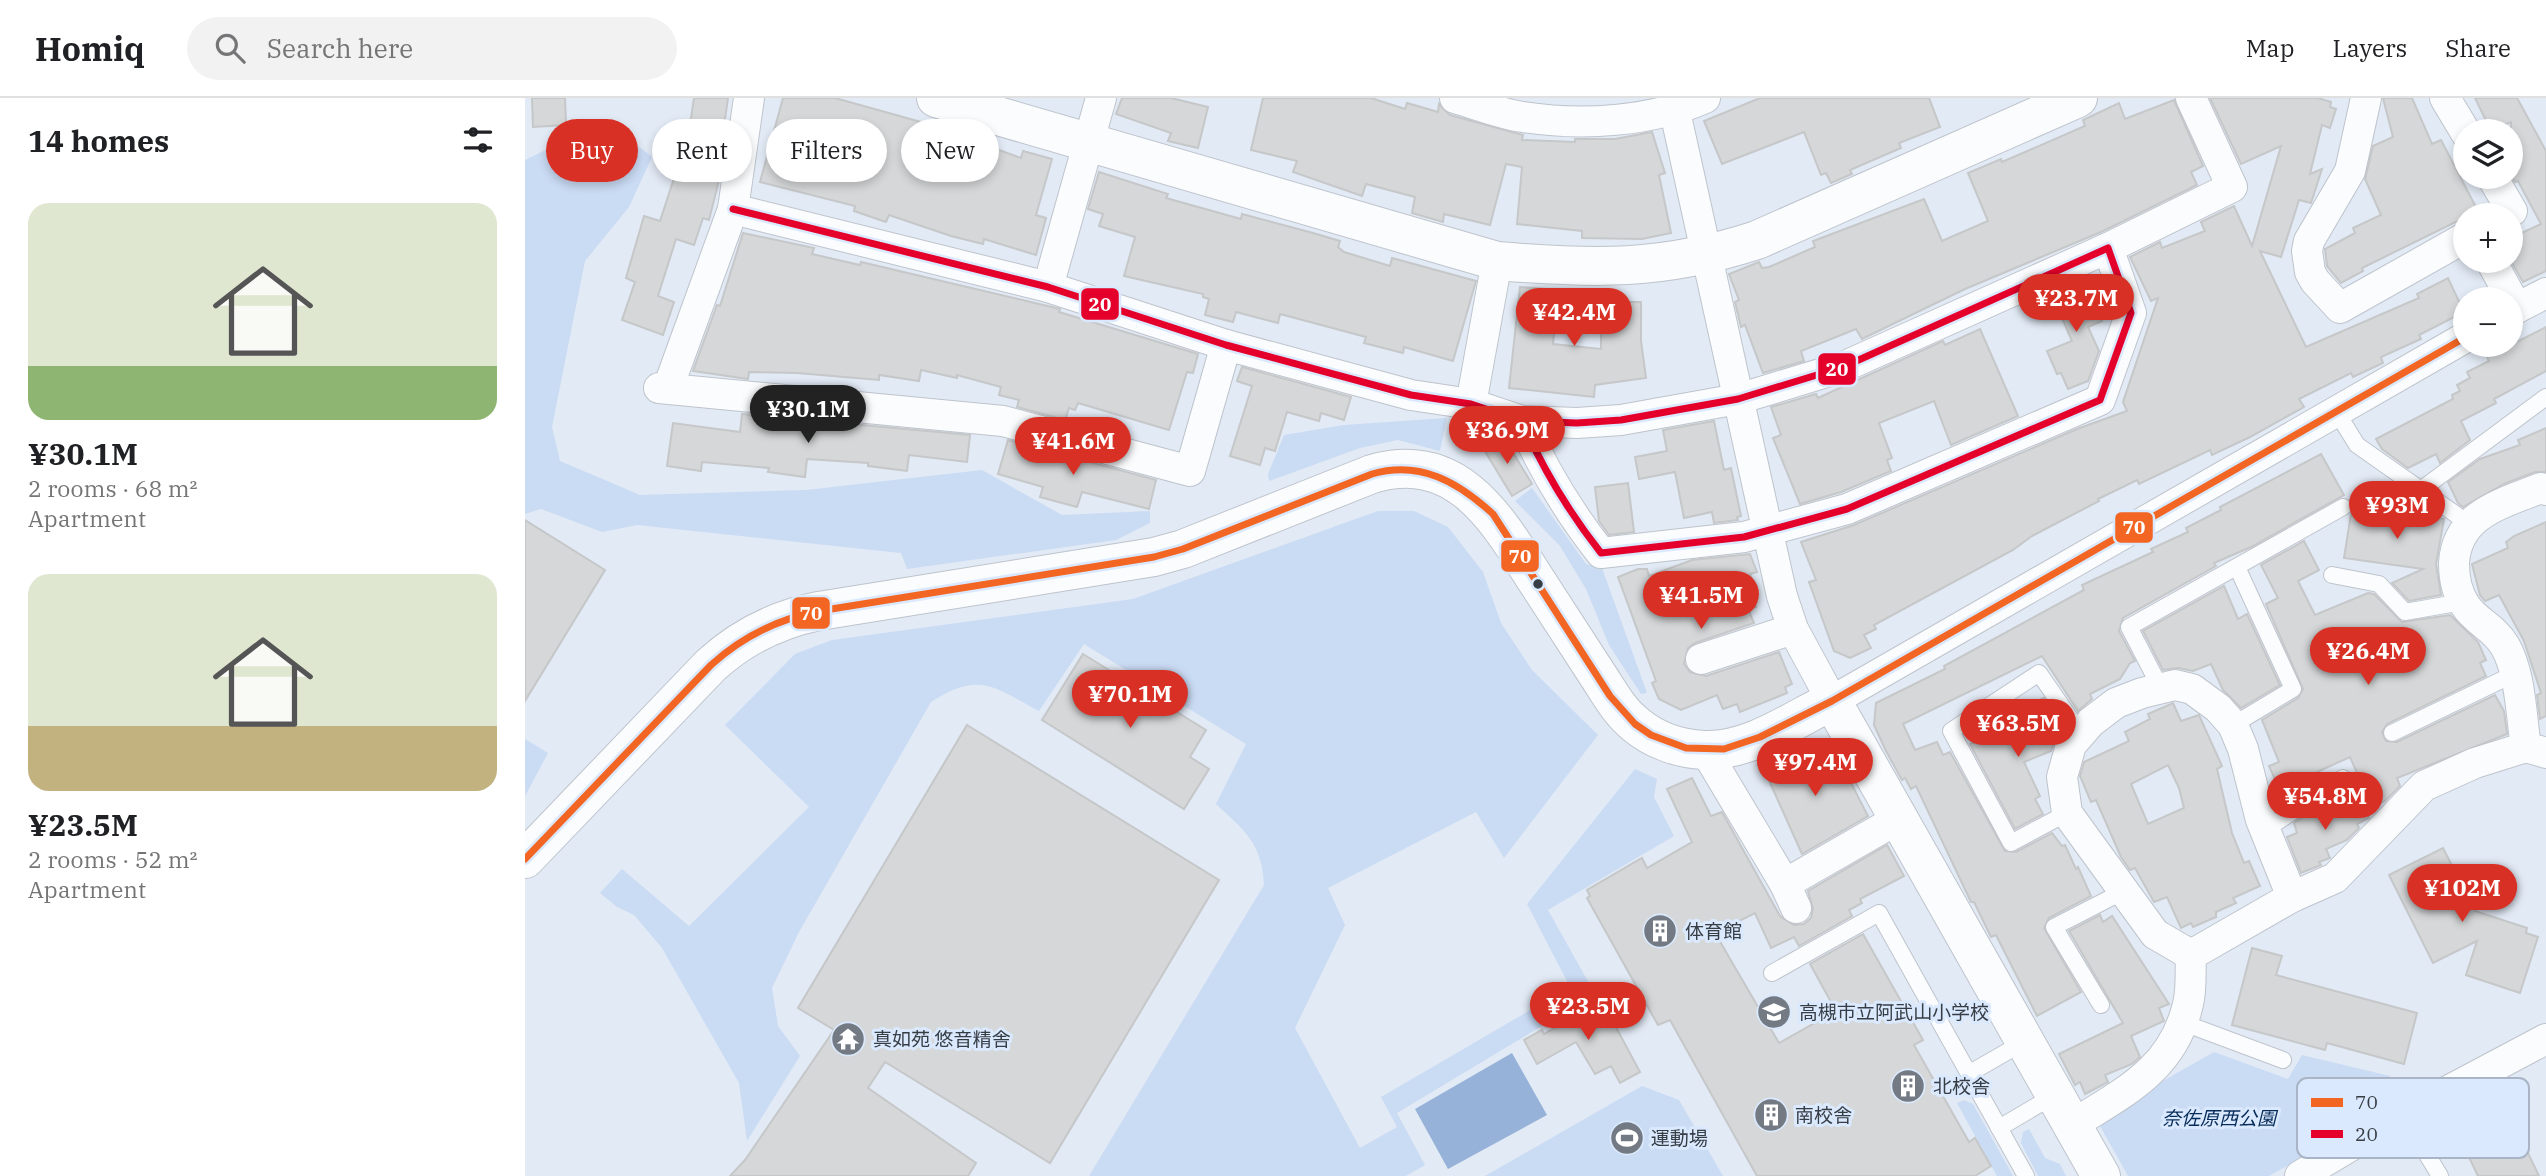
<!DOCTYPE html>
<meta charset="utf-8">
<style>
:root{--surface:#fff;--page:#f2f2f2;--text:#202124;--muted:#757577;--line:#e0e0e0;--accent:#d93025}
body{margin:0;font-family:"IBM Plex Serif","Noto Sans JP",serif;background:var(--page);color:var(--text);height:100vh;display:flex;flex-direction:column;font-size:26px;white-space:nowrap}
*{box-sizing:border-box;margin:0}
p{font-size:23px;color:var(--muted)}
.icon{flex:none;width:38px;height:38px;fill:none;stroke:currentColor;stroke-width:2;stroke-linecap:round;stroke-linejoin:round}
.map{position:relative;flex:1;overflow:hidden}
.details{display:flex;flex-direction:column;background:var(--surface);width:525px}
.details>*{flex:none}
.banner{position:absolute;left:21px;top:21px;width:665px;height:63px;display:flex;gap:14px}
.buttons{position:absolute;left:1928px;top:21px;display:grid;gap:14px}
.buttons a{display:grid;place-items:center;width:70px;height:70px;border-radius:50%;background:var(--surface);box-shadow:0 4px 10px #0003;font-size:35px}
.price{position:absolute;translate:-50% -60px;padding:0 16px;border-radius:24px;background:var(--accent);color:#fff;font-size:23px;line-height:46px;filter:drop-shadow(0 2px 4px #0008)}
.price::after{content:'';position:absolute;left:50%;top:42px;width:21px;height:16px;margin-left:-10px;background:inherit;clip-path:polygon(0 0,100% 0,50% 100%)}
.price.selected{background:#222;color:#fff}
ul{padding:0;list-style:none}
li{display:grid;align-content:center;gap:14px;height:371px;padding:0 28px}
li span{display:grid;place-items:center;height:217px;border-radius:21px;color:#555}
li>.icon{margin-inline-start:auto}
span .icon{width:126px;height:126px;fill:#fffc;stroke-width:1}
li b{font-size:30px}
h2{display:flex;justify-content:space-between;align-items:center;height:84px;padding:0 28px;font-size:30px}
.chip{padding:0 24px;border-radius:32px;background:var(--surface);box-shadow:0 4px 10px #0003;font-size:24px;line-height:63px}
.chip.selected{background:var(--accent);color:#fff}
header{display:flex;align-items:center;gap:42px;box-sizing:border-box;height:98px;padding:0 35px;background:var(--surface);border-bottom:2px solid var(--line)}
header strong{font-size:33px}
nav{display:flex;gap:38px;margin-inline-start:auto;font-size:24px}
.search{width:490px;height:63px;background:var(--page);display:flex;align-items:center;gap:18px;box-sizing:border-box;padding:0 24px;border-radius:38px;color:var(--muted);font-size:26px}
main{display:flex;flex:1;min-height:0}
.map>svg:first-child{display:block}
.green{fill:#cadbf4}
.water{fill:#96b2d8}
.building{fill:#d5d7d8;stroke:#c5c7c8;stroke-width:2;fill-rule:evenodd}
.lines{fill:none;stroke-linecap:round;stroke-linejoin:round}
.lane-casing{stroke:#bec4cc;stroke-width:18}
.street-casing{stroke:#bec4cc;stroke-width:32}
.secondary-casing{stroke:#bec4cc;stroke-width:40}
.lane{stroke:#fbfcfe;stroke-width:16}
.street{stroke:#fbfcfe;stroke-width:30}
.secondary{stroke:#fbfcfe;stroke-width:38}
.bus-1-casing{stroke:#dae9fd;stroke-width:12}
.bus-2-casing{stroke:#dae9fd;stroke-width:12}
.bus-1{stroke:#f26522;stroke-width:7}
.bus-2{stroke:#e4002b;stroke-width:7}
.bus-dot{fill:#373d45;stroke:#dae9fd;stroke-width:2.5}
.labels{text-anchor:middle;stroke-width:6;stroke-linejoin:round;paint-order:stroke}
.poi-label{font-size:19px;fill:#373d45;stroke:#dae9fd;text-anchor:start}
.park-label{font-size:19px;font-style:italic;fill:#072c5a;stroke:#dae9fd}
.key{fill:#dae9fd;stroke:#a9b5c6;stroke-width:2}
.key-label{font-size:19px;fill:#373d45}
.line-badge{stroke:#dae9fd;stroke-width:2.5}
.badge-label{font-size:19px;text-anchor:middle;font-weight:bold;fill:#fff}
</style>
<header>
<strong>Homiq</strong>
<div class="search"><svg class="icon" aria-label="search" viewBox="0 0 24 24"><circle cx="10" cy="10" r="6"/><path d="M15 15l6 6"/></svg>Search here</div>
<nav><a>Map</a><a>Layers</a><a>Share</a></nav>
</header>
<main>
<section class="details">
<h2>14 homes<svg class="icon" aria-label="filters" viewBox="0 0 24 24"><path d="M4 7h16M4 17h16"/><circle cx="9" cy="7" r="2"/><circle cx="15" cy="17" r="2"/></svg></h2>
<ul>
<li><span style="background:linear-gradient(#dfe7d0 75%,#8fb573 0)"><svg class="icon" aria-label="home" viewBox="0 0 24 24"><path d="M3 11l9-7 9 7M6 9v11h12V9"/></svg></span><div><b>¥30.1M</b><p>2 rooms · 68 m²</p><p>Apartment</p></div></li>
<li><span style="background:linear-gradient(#dfe7d0 70%,#c2b280 0)"><svg class="icon" aria-label="home" viewBox="0 0 24 24"><path d="M3 11l9-7 9 7M6 9v11h12V9"/></svg></span><div><b>¥23.5M</b><p>2 rooms · 52 m²</p><p>Apartment</p></div></li>
</ul>
</section>
<div class="map">
<svg width="2021" height="1078" viewBox="0 0 2021 1078">
<rect width="100%" height="100%" fill="#e2eaf5"/>
<g class="green">
<polygon points="64,31 95,34 127,59 104,109 60,163 27,329 35,363 115,397 281,392 457,372 537,417 625,413 625,425 591,442 382,471 376,455 112,427 77,434 16,411 0,416 0,62"/>
<polygon points="922,320 915,353 873,342 835,350 744,383 743,376 759,337 819,327"/>
<polygon points="1007,390 1061,466 1077,470 1122,595 1116,596 1084,547 1061,491 1035,448 990,403"/>
<path d="M853,413H889L923,429L958,474L976,525L1007,572L1073,637L979,760L951,714L803,790L820,827L770,930L835,1050L872,1029L856,999L1045,889L1002,806L1110,671L1132,681L1129,699L1149,738L1023,812L1070,896L872,1015L900,1067L881,1078H564L739,787C737,745 720,733 691,706L721,646L559,546L514,613C468,589 455,573 406,604L274,834L247,890L253,928L275,958L222,1043L214,985L137,850L109,817L92,809L75,795L97,771L164,828L284,709L200,627L270,556L307,542L608,501Z"/>
<polygon points="0,641 23,655 0,698"/>
<polygon points="1689,954 1763,981 1777,957 1865,978 1859,1015 1744,1078 1603,1078 1571,1021"/>
<polygon points="1117,988 1154,1002 1198,1078 960,1078"/>
<polygon points="1439,1002 1448,1006 1488,1078 1472,1078 1432,1005"/>
<polygon points="1504,1031 1520,1060 1535,1066 1541,1078 1513,1078 1496,1045 1498,1034"/>
</g>
<polygon class="water" points="987,955 1022,1017 923,1071 890,1011"/>
<g class="building">
<polygon points="7,0 40,0 41,27 8,29"/>
<polygon points="169,0 203,0 192,77 195,78 184,122 178,120 169,147 151,141 133,198 149,204 138,237 97,222 110,184 101,180 119,118 135,123 154,65 159,66"/>
<polygon points="258,0 310,0 396,24 496,60 498,53 527,61 511,117 521,120 511,157 459,141 458,146 426,138 364,117 361,124 329,113 330,108 235,84"/>
<polygon points="597,0 646,0 683,9 673,50 643,43 646,35 591,16"/>
<polygon points="738,0 846,0 880,11 882,5 913,14 914,6 925,17 998,37 997,42 1050,44 1050,41 1090,41 1127,34 1140,75 1134,77 1146,135 1117,141 1057,140 1057,133 992,126 997,69 981,66 965,127 919,116 918,124 887,115 890,99 841,86 837,98 768,74 772,63 726,52"/>
<polygon points="1235,0 1404,0 1415,29 1374,45 1376,50 1325,72 1327,76 1306,85 1301,75 1296,77 1279,34 1197,66 1179,23"/>
<polygon points="1685,0 1793,0 1806,4 1805,9 1811,11 1805,30 1797,27 1785,76 1797,71 1786,105 1774,102 1756,159 1735,153 1781,249 1894,200 1892,196 1923,180 1939,214 1894,237 1896,241 1856,259 1858,265 1828,279 1826,275 1774,301 1779,309 1725,339 1687,357 1685,352 1614,386 1612,382 1573,401 1574,403 1507,438 1488,452 1349,527 1351,531 1339,537 1346,550 1325,560 1309,553 1284,484 1291,482 1276,444 1329,427 1552,331 1602,313 1598,304 1633,200 1626,203 1605,159 1635,144 1637,150 1680,133 1676,124 1709,108 1727,148 1756,48 1716,66"/>
<polygon points="1858,0 1887,0 1907,46 1916,42 1953,113 1837,170 1838,173 1816,185 1802,168 1800,151 1830,135 1828,130 1856,117 1840,81 1848,48 1868,39"/>
<polygon points="1950,0 1992,0 2021,53 2021,173 1998,184 1986,163 1986,140 2016,126 1993,83 1990,84 1986,77 1986,24 1966,33"/>
<polygon points="1649,2 1678,68 1666,74 1672,87 1576,134 1440,191 1337,241 1331,231 1276,253 1279,263 1238,275 1220,227 1216,229 1210,204 1214,202 1204,176 1234,164 1237,170 1244,169 1290,149 1288,143 1399,101 1417,143 1463,123 1443,75 1476,61 1477,64 1560,28 1558,22 1594,5 1600,21"/>
<polygon points="574,74 643,96 641,100 716,121 717,116 788,135 815,143 813,149 819,154 865,168 867,160 951,183 928,263 879,249 878,255 839,245 841,239 755,216 753,225 711,214 708,224 680,217 684,201 678,199 678,196 599,178 610,139 574,128 578,116 563,111"/>
<polygon points="218,135 289,150 287,156 335,167 336,164 527,209 535,211 534,214 673,256 668,275 662,274 644,332 553,305 550,312 544,310 540,322 492,309 494,302 474,297 476,289 432,277 432,280 396,272 394,283 354,277 354,282 272,275 224,274 223,281 168,273 192,207 195,208"/>
<polygon points="1559,180 1577,223 1563,229 1574,253 1563,283 1543,291 1536,275 1532,276 1522,253 1547,243 1526,195"/>
<polygon points="995,189 1033,192 1028,246 1076,251 1076,204 1116,204 1116,243 1121,280 1070,287 1069,299 984,290"/>
<polygon points="2021,229 2021,273 1969,301 1971,305 1936,323 1945,342 1915,365 1911,356 1883,370 1857,351 1851,341 1928,301 1927,297 1935,293 1932,287 1945,280 1942,274 1964,263 1962,259"/>
<polygon points="1455,231 1493,318 1426,347 1409,303 1354,325 1367,360 1362,362 1366,373 1316,394 1275,406 1248,340 1256,337 1246,309 1291,296 1293,300 1418,243 1420,247"/>
<polygon points="717,269 826,299 819,322 796,315 794,323 762,314 750,353 740,350 735,367 705,358 727,288 712,283"/>
<polygon points="217,316 445,337 442,364 384,357 382,373 343,368 343,365 282,361 280,379 243,374 244,370 177,364 176,373 142,368 148,325 215,334"/>
<polygon points="1189,323 1199,372 1206,370 1216,418 1212,419 1213,422 1189,425 1187,414 1159,420 1150,374 1114,381 1110,359 1142,353 1138,332"/>
<polygon points="2021,330 2021,374 2010,374 1979,386 1938,409 1933,405 1923,384 1955,361 1995,347 1993,342"/>
<polygon points="978,338 1007,386 987,398 958,350"/>
<polygon points="483,342 631,382 624,411 557,394 552,409 515,399 518,389 473,376"/>
<polygon points="1796,356 1819,397 1726,449 1689,465 1691,468 1598,520 1594,533 1610,563 1605,565 1595,581 1565,596 1567,601 1553,613 1517,558 1378,626 1390,652 1412,644 1418,657 1425,654 1480,753 1491,754 1527,735 1537,748 1540,747 1551,771 1553,769 1566,798 1524,820 1519,830 1556,894 1512,918 1471,837 1466,839 1449,804 1446,804 1391,688 1386,691 1380,680 1377,682 1361,653 1349,627 1351,605 1420,571 1419,568 1559,492 1557,487 1628,454 1626,451 1663,434 1661,430 1696,412 1695,409"/>
<polygon points="1103,385 1109,434 1084,437 1074,423 1070,389"/>
<polygon points="1840,386 1873,393 1869,412 1919,421 1911,466 1916,497 1884,503 1867,485 1898,471 1819,460 1826,416 1827,413 1833,423"/>
<polygon points="0,422 80,472 0,603"/>
<polygon points="2021,424 2021,618 2015,621 2012,597 2016,595 1999,543 1974,497 1960,503 1955,497 1947,466 1983,450 1981,444 1989,438"/>
<polygon points="1779,443 1794,472 1773,483 1790,517 1843,495 1849,496 1877,524 1925,517 1953,544 1961,562 1955,565 1961,578 1862,626 1857,634 1861,643 1872,644 1970,597 1979,613 1982,636 1872,680 1875,688 1860,703 1847,709 1825,659 1783,678 1788,688 1761,706 1744,668 1754,664 1737,622 1773,600 1778,591 1741,506 1753,500 1736,467"/>
<polygon points="1225,456 1232,474 1225,476 1230,490 1225,492 1231,509 1223,511 1229,525 1170,545 1163,550 1159,566 1165,574 1181,578 1254,554 1267,586 1260,589 1262,595 1215,614 1212,606 1198,611 1192,597 1156,612 1134,601 1127,585 1131,583 1093,479 1113,471 1122,471 1124,478 1167,462"/>
<polygon points="1699,488 1713,521 1722,516 1755,587 1716,610 1698,592 1686,566 1668,573 1653,570 1638,572 1618,533"/>
<polygon points="558,556 681,632 665,659 684,671 659,711 517,622"/>
<polygon points="1519,600 1534,622 1527,625 1532,637 1526,653 1499,664 1515,698 1510,701 1518,716 1490,731 1445,646 1492,626 1486,613"/>
<path d="M1648,605L1656,623L1674,617L1697,668L1692,671L1707,735L1719,765L1724,763L1735,788L1708,800L1711,805L1691,814V819L1668,829L1666,825L1656,830L1642,799L1629,804L1610,770L1605,772L1596,759L1571,702L1566,704L1555,678L1559,664L1604,643L1600,634L1625,621L1623,616ZM1643,667L1654,690L1659,710L1623,726L1606,686Z"/>
<polygon points="442,627 694,782 525,1065 360,964 343,990 451,1065 443,1078 205,1078 220,1062 309,932 273,910"/>
<polygon points="1297,650 1302,658 1310,654 1343,718 1277,756 1242,678 1247,675 1243,666 1261,658 1265,666"/>
<polygon points="1167,680 1186,718 1197,714 1255,818 1269,827 1279,826 1286,820 1288,811 1283,793 1362,747 1379,778 1335,801 1337,805 1324,812 1327,818 1274,848 1269,839 1246,850 1230,815 1190,835 1254,945 1311,913 1285,866 1338,836 1398,942 1389,947 1444,1044 1450,1040 1466,1068 1450,1078 1232,1078 1145,922 1133,927 1062,800 1065,798 1062,792 1117,760 1122,770 1167,744 1142,691"/>
<polygon points="1835,699 1844,720 1832,726 1834,730 1822,742 1801,751 1805,760 1794,764 1796,767 1776,775 1762,739 1772,735 1769,725 1797,707 1800,713"/>
<polygon points="1918,750 1950,813 2002,830 2001,835 2013,839 1995,895 1941,877 1952,843 1908,865 1864,777"/>
<polygon points="1575,817 1578,824 1587,818 1644,906 1634,910 1639,923 1606,938 1615,959 1607,966 1580,977 1583,984 1560,996 1555,984 1550,987 1534,956 1598,925 1544,833"/>
<polygon points="1727,850 1757,858 1751,877 1892,915 1879,966 1802,945 1800,952 1707,927"/>
<polygon points="1077,903 1115,974 1095,985 1086,968 1070,976 1051,944 1012,966 999,942 1017,932 1019,936"/>
<polygon points="1980,1001 1986,1020 2014,1078 1953,1078 1928,1026"/>
</g>
<g class="lines">
<g class="lane-casing">
<g id="lane">
<polyline points="1811,313 1832,347 1943,425"/>
<polyline points="1897,391 2021,299"/>
<polyline points="1807,477 1854,486 1880,514 1937,504"/>
<polyline points="1635,589 1604,529 1818,409"/>
<polyline points="1708,627 1768,591 1712,469"/>
<polyline points="1867,635 1989,576"/>
<polyline points="1542,715 1486,745 1426,633 1514,575 1556,636"/>
<polyline points="1740,732 1818,680"/>
<polyline points="1247,875 1354,815 1501,1078"/>
<polyline points="1576,907 1529,829 1599,793"/>
<polyline points="1656,924 1758,962"/>
<polyline points="1445,975 1499,944"/>
<polyline points="1474,1030 1530,997"/>
<polyline points="1901,1055 1915,1078"/>
</g>
</g>
<g class="street-casing">
<g id="street">
<path d="M930,0C952,6 975,16 998,19C1056,28 1126,24 1180,0"/>
<polyline points="1147,0 1257,498 1268,531 1307,603 1941,239"/>
<polyline points="1841,0 1825,73 1784,143 1782,153 1785,174 1790,183 1815,210 1941,139"/>
<polyline points="1920,0 1941,35"/>
<polyline points="1967,79 1987,113 1980,117"/>
<path d="M208,111L523,189L701,247L886,297L946,306L997,323L1052,325L1096,322L1213,301L1318,269L1583,150L1606,215L1575,302L1322,411L1219,439L1076,455C1043,413 1018,372 997,323"/>
<polyline points="1583,150 1707,89 1666,0"/>
<polyline points="1966,163 1992,210"/>
<polyline points="523,189 576,0"/>
<polyline points="1986,213 2021,195"/>
<polyline points="134,290 478,323 665,373 701,247"/>
<polyline points="143,290 208,111 224,0"/>
<polyline points="946,306 972,163"/>
<polyline points="1176,561 1268,531"/>
<path d="M2001,649C1996,618 1996,576 1980,548C1968,528 1952,525 1940,507C1932,495 1929,479 1929,465C1932,416 1976,406 2016,390L2021,392"/>
<polyline points="1180,652 1260,786 1373,721"/>
<polyline points="1260,786 1271,810"/>
<polyline points="1666,857 1630,836 1542,715 1537,679 1546,647 1566,624 1591,605 1617,595 1650,587 1667,591 1693,610 1708,627 1718,651 1736,722 1767,799"/>
<path d="M1547,1027C1599,994 1648,972 1663,906C1667,891 1665,872 1666,857L1767,799L1810,780L1899,688L1950,665L2001,649L2021,655"/>
<polyline points="1775,1078 1874,1019 2021,941"/>
</g>
</g>
<g class="secondary-casing">
<g id="secondary">
<path d="M411,0L972,163C1069,171 1137,173 1232,142L1553,0"/>
<path d="M0,761L186,567C218,538 253,521 294,513L629,459L658,451L847,376C933,351 972,421 1011,482C1031,513 1051,544 1072,576C1084,594 1093,612 1110,626C1129,642 1154,651 1179,652C1224,654 1268,622 1307,603L1576,1078"/>
</g>
</g>
<use href="#lane" class="lane"/>
<use href="#street" class="street"/>
<use href="#secondary" class="secondary"/>
<g class="bus-1-casing">
<path id="bus-1" d="M0,761L186,567C218,538 253,521 294,513L629,459L658,451L847,376C895,362 933,384 968,416L1085,598L1110,626L1126,637L1161,650L1199,651L1235,639L1307,603L1941,239"/>
</g>
<g class="bus-2-casing">
<path id="bus-2" d="M208,111L523,189L701,247L886,297L946,306L997,323L1052,325L1096,322L1213,301L1318,269L1583,150L1606,215L1575,302L1322,411L1219,439L1076,455C1043,413 1018,372 997,323"/>
</g>
<use href="#bus-1" class="bus-1"/>
<use href="#bus-2" class="bus-2"/>
</g>
<defs>
<g id="building-disc" transform="scale(1.75)"><circle r="9.5" fill="#737a83" stroke="#dae9fd"/><path d="M-4-6H4V6H1V3H-1V6H-4ZM-2.5-4.3h1.7v1.8h-1.7ZM.8-4.3h1.7v1.8H.8ZM-2.5-1h1.7V.8h-1.7ZM.8-1h1.7V.8H.8Z" fill="#fff"/></g>
<g id="school-disc" transform="scale(1.75)"><circle r="9.5" fill="#737a83" stroke="#dae9fd"/><path d="M0-5L7-2L0 1L-7-2ZM-4 1L0 2.5L4 1V4Q0 6-4 4Z" fill="#fff"/></g>
<g id="temple-disc" transform="scale(1.75)"><circle r="9.5" fill="#737a83" stroke="#dae9fd"/><path d="M0-6L5-2H3V0L6.5 2.5H4V6H1.5V3h-3V6H-4V2.5H-6.5L-3 0V-2H-5Z" fill="#fff"/></g>
<g id="stadium-disc" transform="scale(1.75)"><circle r="9.5" fill="#737a83" stroke="#dae9fd"/><path d="M0-5a6.5 5 0 1 0 0 10a6.5 5 0 1 0 0-10ZM-3.5-1.8h7v3.6h-7Z" fill="#fff"/></g>
</defs>
<g fill-rule="evenodd">
<use href="#building-disc" x="1135" y="833"/>
<use href="#school-disc" x="1249" y="914"/>
<use href="#temple-disc" x="323" y="941"/>
<use href="#building-disc" x="1383" y="988"/>
<use href="#building-disc" x="1246" y="1017"/>
<use href="#stadium-disc" x="1102" y="1040"/>
</g>
<circle class="bus-dot" cx="1013" cy="486" r="6"/>
<g class="labels">
<g class="poi-label">
<text x="1160" y="840">体育館</text>
<text x="1274" y="921">高槻市立阿武山小学校</text>
<text x="348" y="948">真如苑 悠音精舎</text>
<text x="1408" y="995">北校舎</text>
<text x="1270" y="1024">南校舎</text>
<text x="1126" y="1047">運動場</text>
</g>
<g class="park-label">
<text x="1694" y="1027">奈佐原西公園</text>
</g>
</g>
<rect x="1772" y="980" width="232" height="80" rx="10" class="key"/>
<rect x="1786" y="1000" width="32" height="9" fill="#f26522"/>
<rect x="1786" y="1032" width="32" height="8" fill="#e4002b"/>
<g class="key-label">
<text x="1830" y="1011">70</text>
<text x="1830" y="1043">20</text>
</g>
<g class="line-badge">
<rect x="555" y="189" width="40" height="34" rx="7" fill="#e4002b"/>
<rect x="1292" y="254" width="40" height="34" rx="7" fill="#e4002b"/>
<rect x="1589" y="413" width="40" height="33" rx="7" fill="#f26522"/>
<rect x="975" y="441" width="40" height="34" rx="7" fill="#f26522"/>
<rect x="266" y="498" width="40" height="34" rx="7" fill="#f26522"/>
</g>
<g class="badge-label">
<text x="575" y="213">20</text>
<text x="1312" y="278">20</text>
<text x="1609" y="436">70</text>
<text x="995" y="465">70</text>
<text x="286" y="522">70</text>
</g>
</svg>
<div class="buttons">
<a><svg class="icon" aria-label="layers" viewBox="0 0 24 24"><path d="M12 4l9 5-9 5-9-5zM3 14l9 5 9-5"/></svg></a>
<a>+</a>
<a>−</a>
</div>
<b class="price" style="left:1551px;top:236px">¥23.7M</b>
<b class="price" style="left:1049px;top:250px">¥42.4M</b>
<b class="price selected" style="left:283px;top:347px">¥30.1M</b>
<b class="price" style="left:982px;top:368px">¥36.9M</b>
<b class="price" style="left:548px;top:379px">¥41.6M</b>
<b class="price" style="left:1872px;top:443px">¥93M</b>
<b class="price" style="left:1176px;top:533px">¥41.5M</b>
<b class="price" style="left:1843px;top:589px">¥26.4M</b>
<b class="price" style="left:605px;top:632px">¥70.1M</b>
<b class="price" style="left:1493px;top:661px">¥63.5M</b>
<b class="price" style="left:1290px;top:700px">¥97.4M</b>
<b class="price" style="left:1800px;top:734px">¥54.8M</b>
<b class="price" style="left:1937px;top:826px">¥102M</b>
<b class="price" style="left:1063px;top:944px">¥23.5M</b>
<div class="banner">
<a class="chip selected">Buy</a>
<a class="chip">Rent</a>
<a class="chip">Filters</a>
<a class="chip">New</a>
</div>
</div>
</main>
